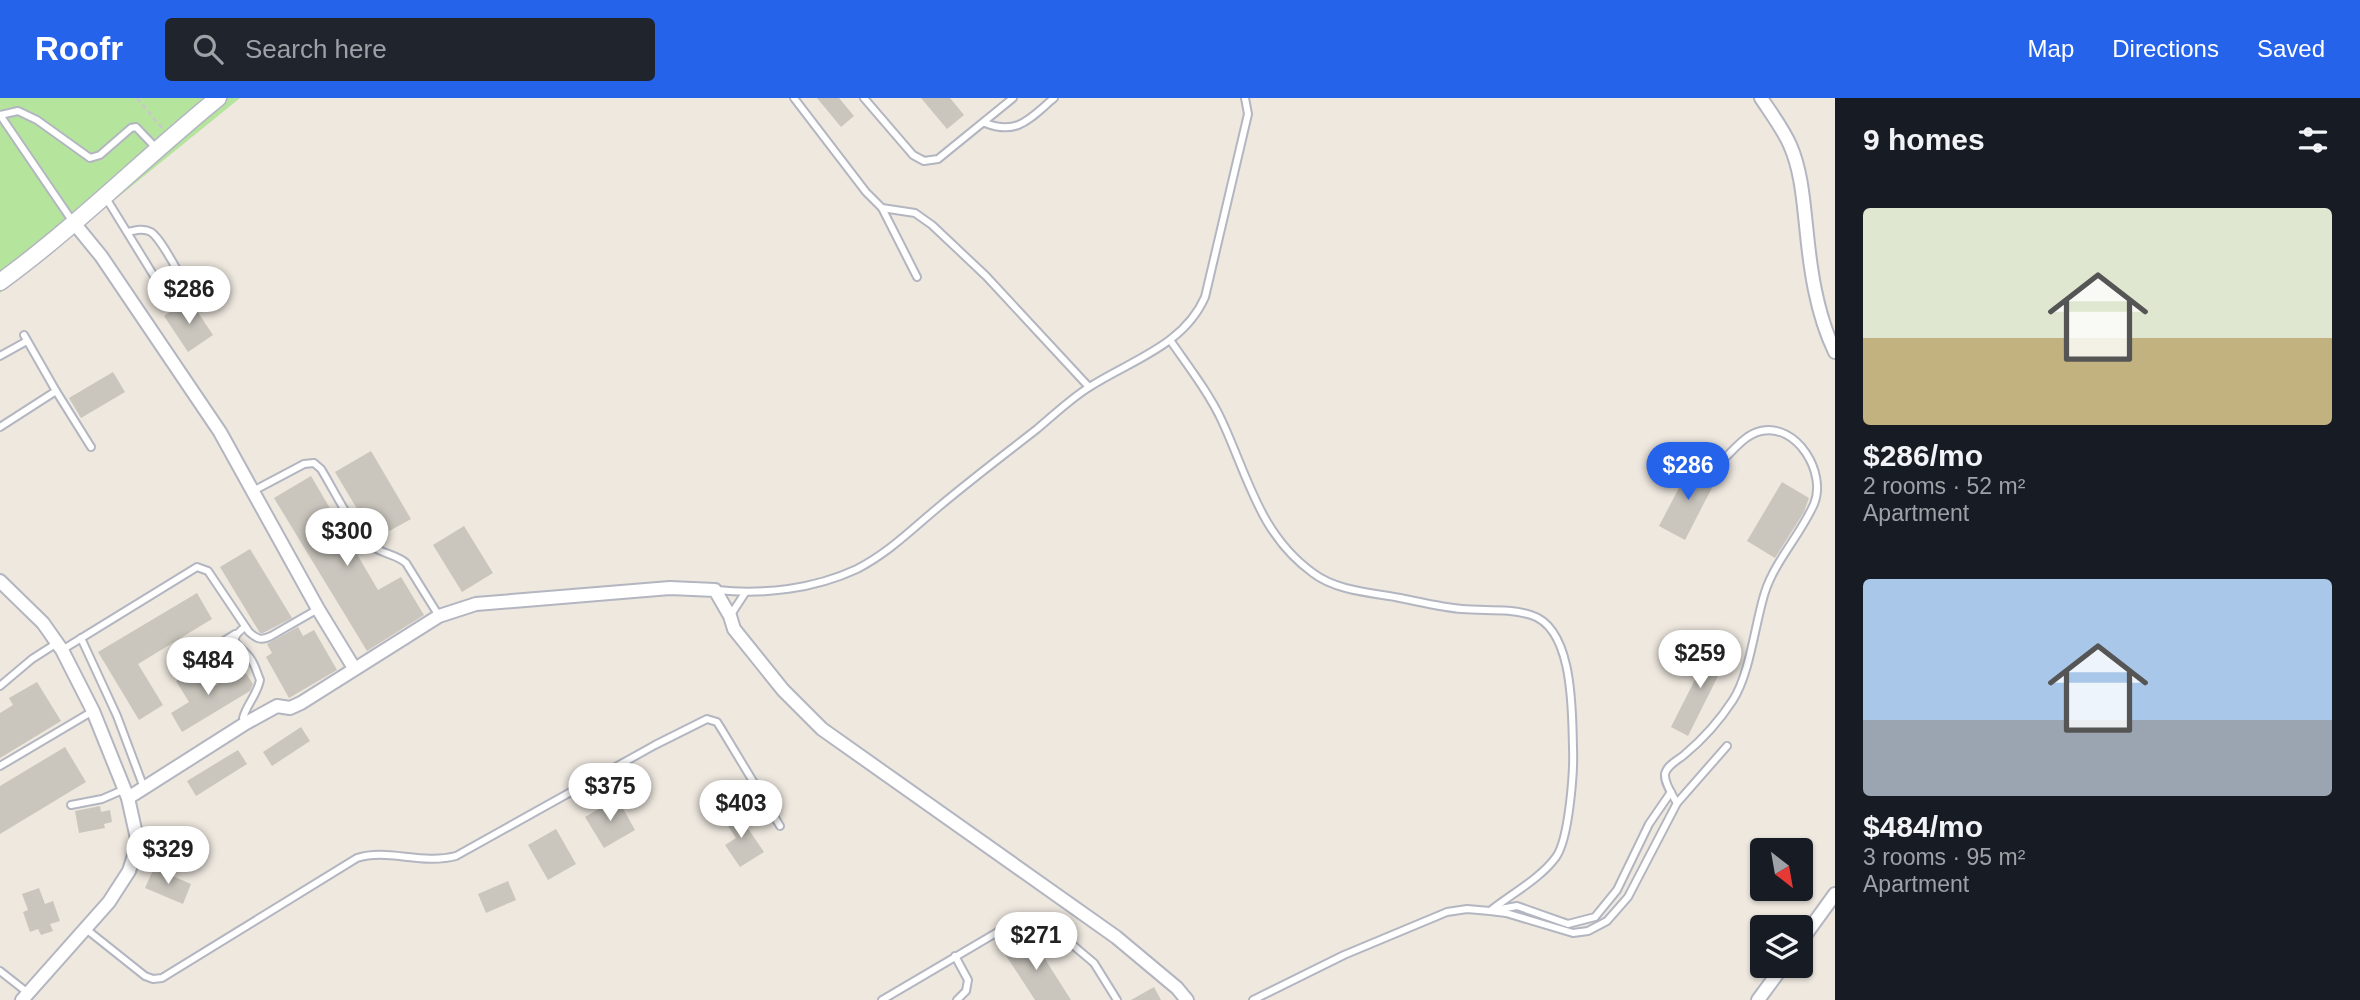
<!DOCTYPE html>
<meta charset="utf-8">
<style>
:root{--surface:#171b24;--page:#20242c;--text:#f1f3f6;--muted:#9ea1a6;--accent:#2563eb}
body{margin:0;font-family:Arial,sans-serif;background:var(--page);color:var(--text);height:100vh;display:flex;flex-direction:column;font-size:26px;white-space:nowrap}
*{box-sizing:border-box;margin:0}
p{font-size:23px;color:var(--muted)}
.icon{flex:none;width:38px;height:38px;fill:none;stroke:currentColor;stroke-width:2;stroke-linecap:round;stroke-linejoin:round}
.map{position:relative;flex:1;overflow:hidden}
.drawer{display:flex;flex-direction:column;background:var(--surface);width:525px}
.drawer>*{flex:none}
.needle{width:46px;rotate:149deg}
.controls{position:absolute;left:1750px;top:740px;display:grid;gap:14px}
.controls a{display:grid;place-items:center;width:63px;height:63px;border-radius:7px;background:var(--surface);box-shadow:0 2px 5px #0004;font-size:35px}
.price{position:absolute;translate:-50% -60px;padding:0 16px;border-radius:24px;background:#fff;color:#222;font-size:23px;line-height:46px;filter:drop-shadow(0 2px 4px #0008)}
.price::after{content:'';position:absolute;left:50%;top:42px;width:21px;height:16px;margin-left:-10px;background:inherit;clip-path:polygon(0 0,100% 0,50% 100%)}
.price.on{background:var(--accent);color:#fff}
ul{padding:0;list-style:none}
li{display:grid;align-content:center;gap:14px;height:371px;padding:0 28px}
li span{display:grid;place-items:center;height:217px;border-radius:7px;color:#555}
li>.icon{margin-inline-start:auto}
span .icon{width:126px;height:126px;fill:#fffc;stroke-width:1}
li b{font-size:30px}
h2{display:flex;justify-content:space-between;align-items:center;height:84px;padding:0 28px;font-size:30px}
header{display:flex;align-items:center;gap:42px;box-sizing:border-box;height:98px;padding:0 35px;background:var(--accent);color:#fff}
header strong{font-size:33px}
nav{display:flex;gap:38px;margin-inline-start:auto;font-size:24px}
.search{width:490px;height:63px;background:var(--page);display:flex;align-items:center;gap:18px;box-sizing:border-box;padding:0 24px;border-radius:7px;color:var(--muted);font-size:26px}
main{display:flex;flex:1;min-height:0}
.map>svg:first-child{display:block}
.green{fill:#b5e49c}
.building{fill:#cac6be}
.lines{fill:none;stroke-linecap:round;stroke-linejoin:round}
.service-casing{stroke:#b3b6c0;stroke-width:10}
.minor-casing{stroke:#b3b6c0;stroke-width:16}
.tertiary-casing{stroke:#b3b6c0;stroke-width:19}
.path{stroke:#c8c8c8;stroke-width:2.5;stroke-dasharray:5 3.5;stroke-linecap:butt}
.service{stroke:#fff;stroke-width:6}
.minor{stroke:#fff;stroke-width:12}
.tertiary{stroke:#fff;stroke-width:16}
</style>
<header>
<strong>Roofr</strong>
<div class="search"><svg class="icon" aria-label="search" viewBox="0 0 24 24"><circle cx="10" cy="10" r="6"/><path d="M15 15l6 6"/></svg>Search here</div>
<nav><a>Map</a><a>Directions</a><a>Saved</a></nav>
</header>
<main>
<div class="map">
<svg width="1835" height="902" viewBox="0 0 1835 902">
<rect width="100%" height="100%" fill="#eee8df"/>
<polygon class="green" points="0,0 240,0 0,195"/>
<g class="building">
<polygon points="817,0 839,0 854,18 841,29"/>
<polygon points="921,0 950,0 964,17 947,31"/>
<polygon points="189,201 213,237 188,254 164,218"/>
<polygon points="113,274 125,294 81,320 69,300"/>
<polygon points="371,353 411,421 375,441 335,374"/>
<polygon points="1691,367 1717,380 1685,442 1659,428"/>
<polygon points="311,378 378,492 401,479 424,517 367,553 274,400"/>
<polygon points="1782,384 1809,400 1804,414 1775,460 1747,443"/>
<polygon points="464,428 493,475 462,494 433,447"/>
<polygon points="250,451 292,520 263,535 260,535 220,469"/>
<polygon points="197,495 212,521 138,566 163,607 139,622 98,554"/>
<polygon points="298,529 303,538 314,532 337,572 289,600 266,559 272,555 267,546"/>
<polygon points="1713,546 1730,554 1688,638 1671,629"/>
<polygon points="196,571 208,592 243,571 253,586 250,593 182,634 171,615 189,604 176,583"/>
<polygon points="37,584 61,623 0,660 0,615 13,607 9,600"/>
<polygon points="301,629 310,643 272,668 263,654"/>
<polygon points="65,649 86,684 0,736 0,688"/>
<polygon points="238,652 247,666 196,698 187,683"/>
<polygon points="617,700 635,732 604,750 585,719"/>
<polygon points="100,708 101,714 110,712 112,724 104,726 105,730 79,735 75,713"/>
<polygon points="734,710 764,754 740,769 725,747 736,740 722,719"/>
<polygon points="556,731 576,766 548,782 528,747"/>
<polygon points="154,770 191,786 183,806 145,790"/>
<polygon points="508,783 516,802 486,815 478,796"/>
<polygon points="39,790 45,806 53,803 60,823 50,826 53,833 41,837 38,831 30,834 23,814 28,812 22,796"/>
<polygon points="1031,839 1071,902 1035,902 1005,856"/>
<polygon points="1154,889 1161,902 1131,902"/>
</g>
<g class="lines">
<g class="service-casing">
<g id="service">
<polyline points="794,0 866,94 882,110 915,115 932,127 986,178 1089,289"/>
<polyline points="864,0 913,57 924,63 938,61 1013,0"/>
<polyline points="0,17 18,13 37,22 90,60 100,57 131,30 136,29 156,50"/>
<polyline points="0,17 73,124"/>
<path d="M985,25C1018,38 1030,20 1054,0"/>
<path d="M106,100L162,191C169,198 177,197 184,190V184C176,171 162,142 151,134C144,130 136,132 128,134"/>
<polyline points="882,110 917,179"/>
<path d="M1170,242C1188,268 1209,295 1222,323C1248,379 1260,437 1313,475C1334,491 1364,494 1389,498C1413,502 1438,509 1462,511C1485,513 1509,510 1531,517C1574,530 1572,614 1573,650C1574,674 1569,741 1556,759C1540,781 1511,796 1490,813"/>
<polyline points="0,258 27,243"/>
<polyline points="56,293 91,349"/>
<polyline points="0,329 56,293 24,237"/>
<path d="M253,393L304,366L314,365L321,371C334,392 354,434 372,448C382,456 396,456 406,465L439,518"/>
<path d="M717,492C764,497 814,491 857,471C890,454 913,430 941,407C972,381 1005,356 1037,331C1054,317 1071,300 1091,288C1132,262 1184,247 1205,199L1248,16L1245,0"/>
<polyline points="730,518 745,495"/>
<path d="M245,529C224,544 241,547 250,560C255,566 257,575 260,582C257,597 247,606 243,620L246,625"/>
<polyline points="81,540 117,618 144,690"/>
<path d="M62,552L197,469L208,473L249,534C257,541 261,543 271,538L318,511"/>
<polyline points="203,556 235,536"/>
<polyline points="0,588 32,561 57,545"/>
<polyline points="0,668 93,613"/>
<path d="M1677,705C1673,698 1664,685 1665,676C1667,667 1678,662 1684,657C1702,642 1720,622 1733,602C1750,576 1755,525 1765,494C1775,463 1801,436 1814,406C1827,375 1797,325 1761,333C1747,336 1737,348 1727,358"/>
<polyline points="71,707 102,701 125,691"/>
<polyline points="1495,812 1517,808 1568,826 1595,819 1617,792 1649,726 1671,694"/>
<path d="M86,831L145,878L153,881L162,880L357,760C387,750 421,767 456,758L655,647L707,621L717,624L722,632L780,728"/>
<polyline points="955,858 968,882 966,893 957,902"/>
<polyline points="0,873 28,895"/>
<polyline points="882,902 1018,822 1029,819 1040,822 1055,832 1094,865 1117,902"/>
<polyline points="1253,902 1344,857 1447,814 1467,811 1490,813 1506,815 1573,835 1588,833 1607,823 1628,799 1677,705 1727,648"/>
</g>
</g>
<g class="minor-casing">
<g id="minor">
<path d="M1761,0C1771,15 1783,31 1790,47C1801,72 1803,100 1806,127C1810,169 1816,215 1835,254"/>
<polyline points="74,125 101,158 220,334 318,511 354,570"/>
<polyline points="0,483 43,525 62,552 93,613 128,700 138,745 129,773 109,804 22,902"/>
<polyline points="128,700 246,625 277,608 290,610 301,605 439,518 476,506 670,490 715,492 730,518 734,531 783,592 822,631 1116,839 1177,890 1187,902"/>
<polyline points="1801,843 1835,796"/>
<polyline points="1758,902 1783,868"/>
</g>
</g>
<g class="tertiary-casing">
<path id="tertiary" d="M0,184C77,128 144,60 218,0"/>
</g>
<polyline class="path" points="137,0 162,30"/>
<use href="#service" class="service"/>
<use href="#minor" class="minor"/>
<use href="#tertiary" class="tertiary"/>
</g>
</svg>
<div class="controls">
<a><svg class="needle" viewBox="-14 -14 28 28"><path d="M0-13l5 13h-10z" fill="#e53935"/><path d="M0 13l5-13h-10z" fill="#9ea1a6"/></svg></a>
<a><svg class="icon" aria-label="layers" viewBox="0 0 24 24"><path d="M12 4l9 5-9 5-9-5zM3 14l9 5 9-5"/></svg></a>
</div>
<b class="price" style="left:189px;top:228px">$286</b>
<b class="price on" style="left:1688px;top:404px">$286</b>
<b class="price" style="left:347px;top:470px">$300</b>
<b class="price" style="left:1700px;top:592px">$259</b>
<b class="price" style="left:208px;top:599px">$484</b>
<b class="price" style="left:610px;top:725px">$375</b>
<b class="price" style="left:741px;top:742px">$403</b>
<b class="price" style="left:168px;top:788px">$329</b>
<b class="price" style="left:1036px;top:874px">$271</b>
</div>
<section class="drawer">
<h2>9 homes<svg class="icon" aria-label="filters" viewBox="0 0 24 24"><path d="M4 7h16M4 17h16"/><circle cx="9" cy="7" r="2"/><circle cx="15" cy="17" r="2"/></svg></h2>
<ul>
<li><span style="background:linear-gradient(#dfe7d0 60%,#c2b280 0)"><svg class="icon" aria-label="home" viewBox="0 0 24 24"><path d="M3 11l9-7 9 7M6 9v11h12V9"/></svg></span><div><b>$286/mo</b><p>2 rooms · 52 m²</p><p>Apartment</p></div></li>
<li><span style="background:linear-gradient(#a9c7e8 65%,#9aa5b1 0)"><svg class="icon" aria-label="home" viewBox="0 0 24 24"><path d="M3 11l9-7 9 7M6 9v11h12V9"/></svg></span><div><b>$484/mo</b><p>3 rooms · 95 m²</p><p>Apartment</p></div></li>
</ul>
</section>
</main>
